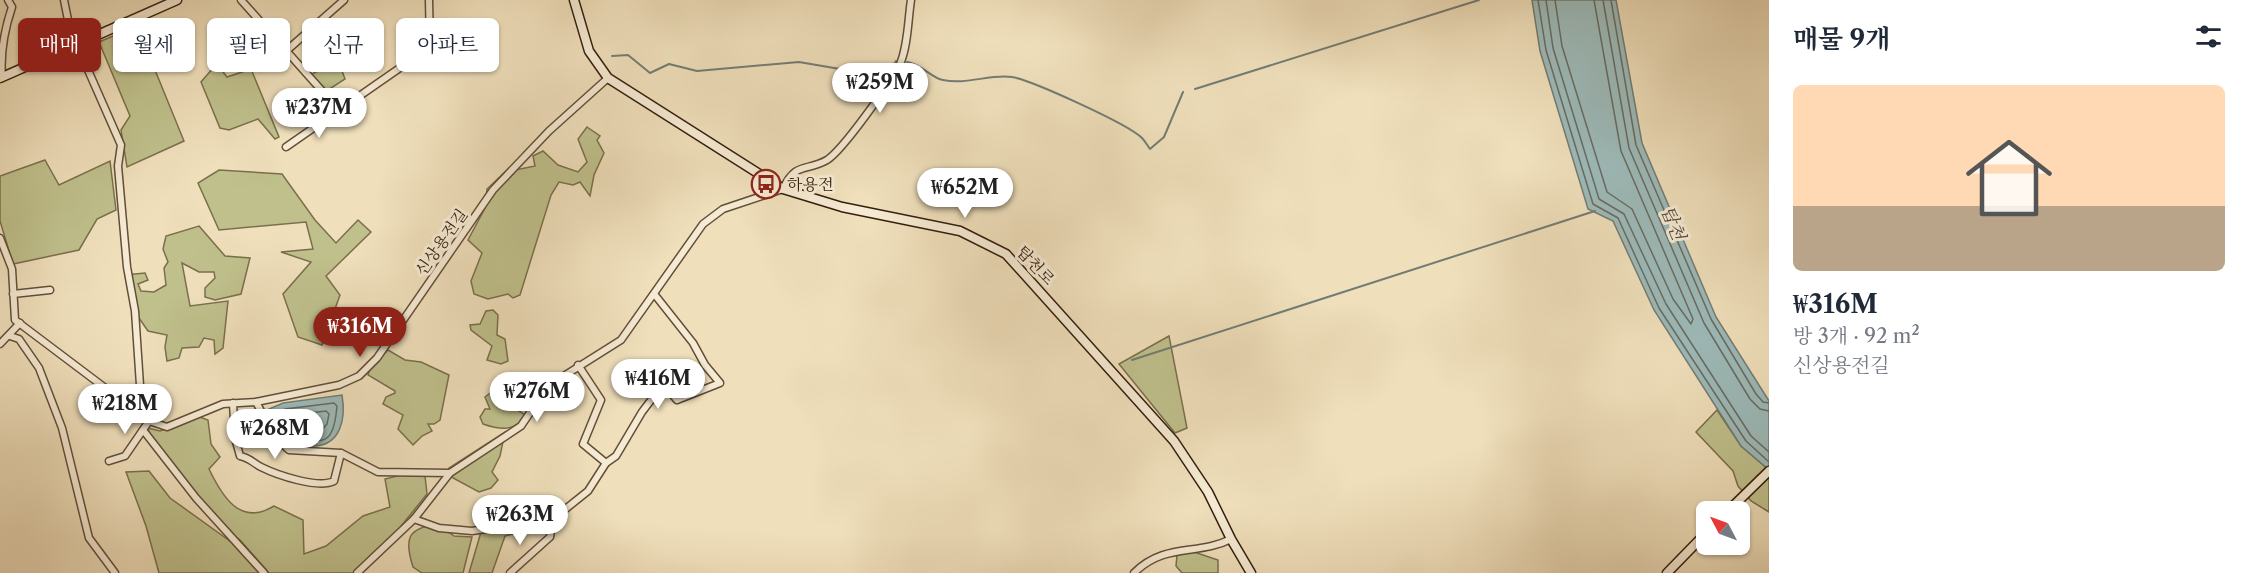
<!DOCTYPE html>
<html lang="ko">
<meta charset="utf-8">
<style>
:root{--surface:#fff;--page:#f2f2f3;--text:#1f2937;--muted:#747a83;--line:#e0e1e3;--accent:#8f2418}
body{margin:0;font-family:"Libre Caslon Text","Noto Serif KR",serif;background:var(--page);color:var(--text);height:100vh;display:flex;flex-direction:column;font-size:22px;white-space:nowrap}
*{box-sizing:border-box;margin:0}
p{font-size:20px;color:var(--muted)}
.icon{flex:none;width:33px;height:33px;fill:none;stroke:currentColor;stroke-width:2;stroke-linecap:round;stroke-linejoin:round}
.map{position:relative;flex:1;overflow:hidden}
.side{display:flex;flex-direction:column;background:var(--surface);width:480px}
.side>*{flex:none}
.hud{position:absolute;left:18px;top:18px;width:570px;height:54px;display:flex;gap:12px}
.needle{width:39px;rotate:311deg}
.buttons{position:absolute;left:1696px;top:501px;display:grid;gap:12px}
.buttons a{display:grid;place-items:center;width:54px;height:54px;border-radius:9px;background:var(--surface);box-shadow:0 2px 4px #0004;font-size:30px}
.price{position:absolute;translate:-50% -51px;padding:0 14px;border-radius:21px;background:#fff;color:#222;font-size:20px;line-height:39px;filter:drop-shadow(0 2px 3px #0008)}
.price::after{content:'';position:absolute;left:50%;top:36px;width:18px;height:14px;margin-left:-9px;background:inherit;clip-path:polygon(0 0,100% 0,50% 100%)}
.price.current{background:var(--accent);color:#fff}
ul{padding:0;list-style:none}
li{display:grid;align-content:center;gap:12px;height:318px;padding:0 24px}
li+li{border-top:2px solid var(--line)}
li span{display:grid;place-items:center;height:186px;border-radius:9px;color:#555}
li>.icon{margin-inline-start:auto}
span .icon{width:108px;height:108px;fill:#fffc;stroke-width:1}
li b{font-size:26px}
h2{display:flex;justify-content:space-between;align-items:center;height:72px;padding:0 24px;font-size:26px}
.tag{padding:0 21px;border-radius:9px;background:var(--surface);box-shadow:0 2px 4px #0004;font-size:21px;line-height:54px}
.tag.current{background:var(--accent);color:#fff}
main{display:flex;flex:1;min-height:0}
.map>svg:first-child{display:block}
.green{fill:#bfc08c;stroke:#7a6f4c;stroke-width:1.5}
.water{fill:#9dbab9;stroke:#737c74;stroke-width:1.5}
.lines{fill:none;stroke-linecap:round;stroke-linejoin:round}
.shore{stroke:#686c62;stroke-width:1.5}
.stream{stroke:#737c74;stroke-width:2}
.street-casing{stroke:#634e38;stroke-width:9}
.secondary-casing{stroke:#341e0c;stroke-width:11}
.street{stroke:#f5ead3;stroke-width:6}
.secondary{stroke:#f5ead3;stroke-width:8}
.labels{text-anchor:middle;stroke-width:6;stroke-linejoin:round;paint-order:stroke}
.poi-label{font-size:16px;fill:#341e0c;stroke:#f5ead3;text-anchor:start}
.street-label{font-size:16px;fill:#341e0c;stroke:#f5ead3}
.water-label{font-size:18px;font-style:italic;fill:#544d40;stroke:#f5ead3}
</style>
<main>
<div class="map">
<svg width="1769" height="573" viewBox="0 0 1769 573">
<rect width="100%" height="100%" fill="#efdfbb"/>
<filter id="stains"><feTurbulence type="fractalNoise" baseFrequency=".00333" numOctaves="4"/><feColorMatrix values="0 0 0 0 .2 0 0 0 0 .09 0 0 0 0 .02 0 0 0 .5 -.17"/></filter>
<radialGradient id="worn" r=".72"><stop offset=".6" stop-color="#630" stop-opacity="0"/><stop offset="1" stop-color="#630" stop-opacity=".3"/></radialGradient>
<g class="green">
<polygon points="137,26 184,141 127,167 121,130 130,116 99,42"/>
<polygon points="323,52 331,52 340,57 348,52 354,59 351,66 342,71 345,79 325,92 310,75 322,69"/>
<polygon points="214,67 220,68 227,77 251,69 279,137 275,139 258,119 229,130 220,128 201,82"/>
<polygon points="587,127 600,136 597,140 604,153 594,175 590,196 580,182 573,185 559,182 551,195 520,295 513,298 508,294 488,299 474,294 471,281 482,253 468,240 485,208 487,189 505,172 535,166 533,156 543,151 558,165 578,172 587,162 578,139"/>
<polygon points="45,160 59,185 110,161 116,210 97,219 79,250 13,264 0,221 0,176"/>
<polygon points="219,170 282,174 315,220 336,243 358,220 371,232 326,276 340,295 322,345 298,337 283,294 311,262 281,252 313,249 306,222 219,230 198,183"/>
<polygon points="199,226 225,256 250,258 241,294 215,300 205,297 205,288 215,278 214,272 199,272 182,263 190,306 228,301 223,348 215,354 214,340 204,338 199,347 182,348 179,358 167,361 165,347 167,335 148,331 132,308 125,275 145,273 148,280 138,284 141,291 154,292 166,285 164,268 168,262 163,249 166,236"/>
<polygon points="493,310 498,315 497,335 505,339 508,361 501,364 487,360 492,346 471,330 470,325 480,324 486,311"/>
<polygon points="1169,336 1187,428 1175,433 1119,364"/>
<polygon points="388,350 405,360 421,362 449,375 440,420 434,424 428,424 432,431 422,436 413,445 398,429 403,415 383,404 386,397 395,393 395,391 368,375 370,368"/>
<path d="M493,391L521,403L519,411L525,415C516,432 500,430 483,424L480,417L485,409H490L485,397Z"/>
<polygon points="1717,410 1741,446 1769,470 1769,512 1751,501 1738,486 1733,471 1696,432"/>
<path d="M197,416L208,420L211,444L220,457L209,469C222,496 240,527 274,506L303,520L304,554L326,546L363,516L390,507L385,479L401,475L425,476L427,494L398,530L354,573H269L240,540L209,517L192,488L182,484L165,458L153,448L148,428L160,431Z"/>
<polygon points="505,432 500,456 492,472 498,480 491,488 479,492 453,478 449,468"/>
<polygon points="149,471 170,498 234,544 263,573 159,573 146,526 126,472"/>
<path d="M438,524L454,536L472,537L463,573H422L413,567C404,539 407,528 438,524Z"/>
<polygon points="523,525 516,533 505,536 492,573 469,573 481,532"/>
<polygon points="1191,551 1218,560 1218,573 1182,573 1176,566 1177,555"/>
</g>
<g class="water">
<polygon points="1532,0 1616,0 1642,143 1716,317 1769,401 1769,470 1741,446 1654,310 1613,221 1588,209 1540,51"/>
<path d="M342,395C346,418 341,446 313,446L304,437L290,439L269,409L283,403Z"/>
</g>
<g class="lines">
<g class="shore">
<polyline points="1538,0 1546,50 1593,204 1618,218 1659,308 1746,441 1769,462"/>
<polyline points="1546,0 1553,48 1599,199 1624,214 1666,304 1751,436 1769,452"/>
<polyline points="1555,0 1562,46 1607,192 1632,209 1673,299 1691,324 1693,319 1621,151 1594,0"/>
<polyline points="1603,0 1629,148 1704,323 1750,399 1760,409 1769,411"/>
<polyline points="1611,0 1636,145 1711,319 1756,394 1763,402 1769,403"/>
<path d="M334,403L337,406C336,416 334,444 317,440C313,439 309,434 305,431L293,433L279,414L285,409Z"/>
<polygon points="326,411 329,414 327,424 320,432 308,424 296,425 291,419 293,415"/>
</g>
<g class="stream">
<polyline points="612,56 628,55 650,73 669,64 697,71 799,62 840,69 883,81 896,61"/>
<path d="M907,62C922,64 931,78 943,80C966,85 990,74 1012,77C1031,80 1128,124 1142,138C1145,141 1147,145 1150,149L1164,137L1183,92"/>
<polyline points="1195,89 1479,0"/>
<polyline points="1132,360 1595,211"/>
</g>
<g class="street-casing">
<g id="street">
<polyline points="64,0 68,20 77,45 121,145 118,166 127,267 135,311 142,415"/>
<polyline points="241,0 339,110"/>
<polyline points="285,52 344,0"/>
<path d="M2,77C0,52 4,31 12,7L8,0"/>
<polyline points="286,147 430,47 429,0"/>
<polyline points="0,238 12,269 15,320 149,421 167,427 223,404 256,402 339,385 359,376 377,358 493,190 549,131 608,78"/>
<polyline points="13,294 50,290"/>
<polyline points="10,336 19,339 39,368 62,428 89,538 115,573"/>
<polyline points="0,344 20,323"/>
<path d="M256,402L275,437L289,450L341,453L378,472L450,473L521,426L548,386L621,340L703,224L723,209L783,189C796,161 806,172 827,160C843,150 891,82 900,64C908,46 908,19 911,0"/>
<path d="M233,403L235,438L240,456C250,458 253,463 261,467C277,475 318,489 334,481L341,453"/>
<polyline points="143,430 196,498 264,573"/>
<polyline points="109,461 125,456 149,421"/>
<polyline points="606,463 616,456 642,412 661,387 666,387 677,400 720,383 705,365 693,343 655,295"/>
<polyline points="414,519 439,528 472,531 553,519 588,491 606,463 583,444 601,400 578,365"/>
<polyline points="357,573 414,519 450,473"/>
<polyline points="510,573 550,537 553,519"/>
<path d="M1134,573C1165,542 1198,556 1231,539"/>
</g>
</g>
<g class="secondary-casing">
<g id="secondary">
<polyline points="574,0 589,51 608,78 783,189 842,207 960,231 1006,254 1174,441 1208,492 1231,539 1251,573"/>
<polyline points="0,78 177,0"/>
<polyline points="1727,512 1769,471"/>
<polyline points="1667,573 1707,532"/>
</g>
</g>
<use href="#street" class="street"/>
<use href="#secondary" class="secondary"/>
</g>
<defs>
<g id="bus-ring" transform="scale(1.5)"><circle r="9.5" fill="#f5ead3" stroke="#8f2418" stroke-width="1.5"/><path d="M-5-6H5V4H4V6H2V4H-2V6H-4V4H-5ZM-3.5-4V0h7V-4ZM-3.5 1.2v1.5H-2V1.2ZM2 1.2v1.5H3.5V1.2Z" fill="#8f2418"/></g>
</defs>
<g fill-rule="evenodd">
<use href="#bus-ring" x="766" y="184"/>
</g>
<g class="labels">
<g class="poi-label">
<text x="787" y="190">하용전</text>
</g>
<g class="street-label">
<text transform="translate(441 242) rotate(-55)" y="6">신상용전길</text>
<text transform="translate(1036 265) rotate(47)" y="6">탑천로</text>
</g>
<g class="water-label">
<text transform="translate(1673 223) rotate(68)" y="6">탑천</text>
</g>
</g>
<rect width="100%" height="100%" filter="url(#stains)"/>
<rect width="100%" height="100%" fill="url(#worn)"/>
</svg>
<div class="buttons">
<a><svg class="needle" viewBox="-14 -14 28 28"><path d="M0-13l5 13h-10z" fill="#e53935"/><path d="M0 13l5-13h-10z" fill="#747a83"/></svg></a>
</div>
<b class="price" style="left:880px;top:114px">₩259M</b>
<b class="price" style="left:319px;top:139px">₩237M</b>
<b class="price" style="left:965px;top:219px">₩652M</b>
<b class="price current" style="left:360px;top:358px">₩316M</b>
<b class="price" style="left:658px;top:410px">₩416M</b>
<b class="price" style="left:537px;top:423px">₩276M</b>
<b class="price" style="left:125px;top:435px">₩218M</b>
<b class="price" style="left:275px;top:460px">₩268M</b>
<b class="price" style="left:520px;top:546px">₩263M</b>
<div class="hud">
<a class="tag current">매매</a>
<a class="tag">월세</a>
<a class="tag">필터</a>
<a class="tag">신규</a>
<a class="tag">아파트</a>
</div>
</div>
<section class="side">
<h2>매물 9개<svg class="icon" aria-label="filters" viewBox="0 0 24 24"><path d="M4 7h16M4 17h16"/><circle cx="9" cy="7" r="2"/><circle cx="15" cy="17" r="2"/></svg></h2>
<ul>
<li><span style="background:linear-gradient(#ffd9b3 65%,#b9a48a 0)"><svg class="icon" aria-label="home" viewBox="0 0 24 24"><path d="M3 11l9-7 9 7M6 9v11h12V9"/></svg></span><div><b>₩316M</b><p>방 3개 · 92 m²</p><p>신상용전길</p></div></li>
</ul>
</section>
</main>
